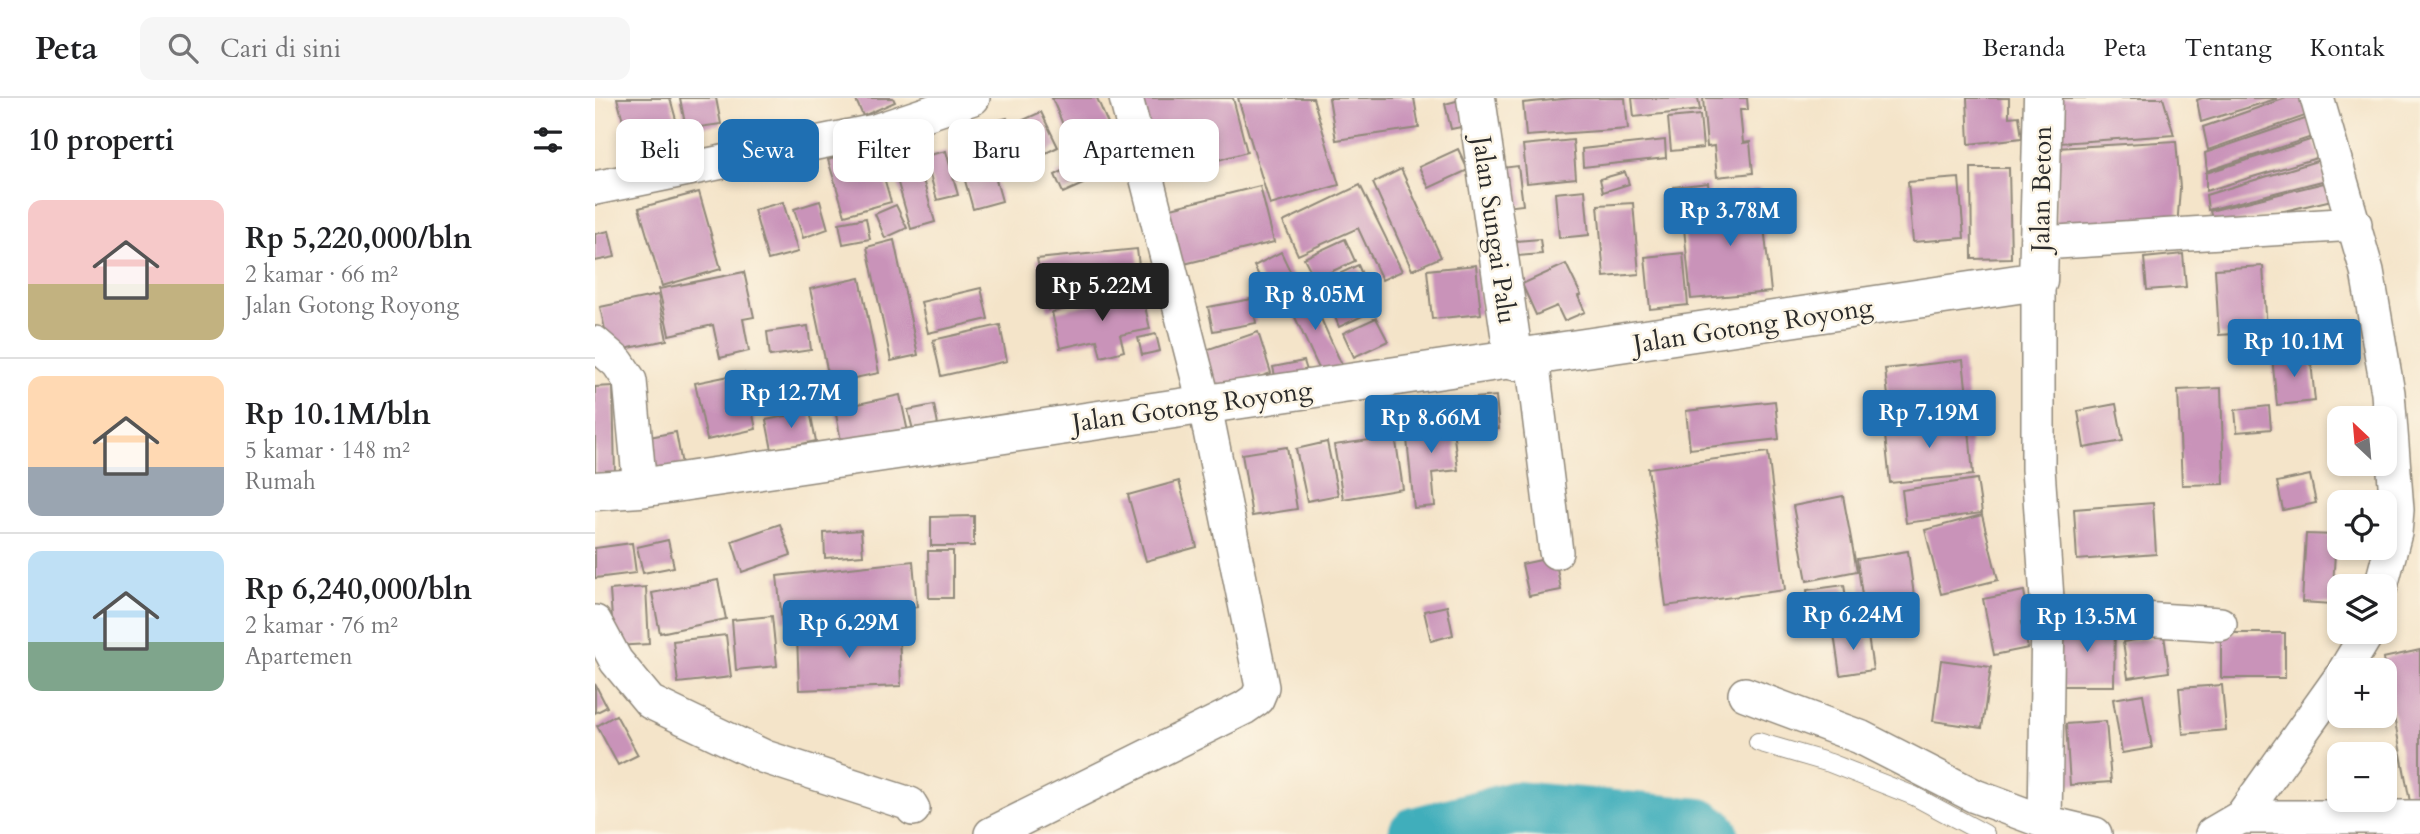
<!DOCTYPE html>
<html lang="id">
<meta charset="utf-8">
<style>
:root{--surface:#fff;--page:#f6f6f6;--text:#202124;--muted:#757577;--line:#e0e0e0;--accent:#1f6fb2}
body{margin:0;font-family:Cardo,serif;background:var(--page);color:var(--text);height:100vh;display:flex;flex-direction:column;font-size:26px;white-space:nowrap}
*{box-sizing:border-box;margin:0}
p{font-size:23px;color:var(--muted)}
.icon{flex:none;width:38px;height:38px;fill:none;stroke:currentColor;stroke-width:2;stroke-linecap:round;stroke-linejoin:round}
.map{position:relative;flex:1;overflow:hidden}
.details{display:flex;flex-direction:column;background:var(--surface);width:595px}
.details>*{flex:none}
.top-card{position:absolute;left:21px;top:21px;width:665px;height:63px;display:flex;gap:14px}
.needle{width:46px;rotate:334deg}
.controls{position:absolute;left:1732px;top:308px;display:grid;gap:14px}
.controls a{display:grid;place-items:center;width:70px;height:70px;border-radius:14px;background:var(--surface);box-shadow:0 4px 10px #0003;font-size:35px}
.price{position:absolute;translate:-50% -60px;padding:0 16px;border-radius:7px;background:var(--accent);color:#fff;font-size:23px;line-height:46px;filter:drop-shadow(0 2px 4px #0008)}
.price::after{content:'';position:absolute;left:50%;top:42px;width:21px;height:16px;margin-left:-10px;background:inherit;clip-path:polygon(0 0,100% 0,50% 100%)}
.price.active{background:#222;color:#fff}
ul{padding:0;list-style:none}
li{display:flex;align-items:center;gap:21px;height:175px;padding:0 28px}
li+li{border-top:2px solid var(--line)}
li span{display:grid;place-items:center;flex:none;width:196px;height:140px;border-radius:14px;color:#555}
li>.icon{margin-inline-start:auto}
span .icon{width:84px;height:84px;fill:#fffc;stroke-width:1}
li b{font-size:30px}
h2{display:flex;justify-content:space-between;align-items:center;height:84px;padding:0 28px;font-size:30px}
.chip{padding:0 24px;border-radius:14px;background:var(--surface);box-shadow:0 4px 10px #0003;font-size:24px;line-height:63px}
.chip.active{background:var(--accent);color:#fff}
header{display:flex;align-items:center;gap:42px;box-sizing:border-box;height:98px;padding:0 35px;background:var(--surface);border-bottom:2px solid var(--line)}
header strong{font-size:33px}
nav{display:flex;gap:38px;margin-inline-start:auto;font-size:24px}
.search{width:490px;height:63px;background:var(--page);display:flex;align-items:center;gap:18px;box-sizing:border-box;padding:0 24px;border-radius:14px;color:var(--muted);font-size:26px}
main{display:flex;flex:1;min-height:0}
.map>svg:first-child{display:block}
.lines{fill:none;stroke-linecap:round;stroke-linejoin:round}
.river{stroke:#3faebb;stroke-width:54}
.building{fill:#c993b9}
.lane-casing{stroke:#90887a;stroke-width:20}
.street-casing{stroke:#90887a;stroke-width:36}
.secondary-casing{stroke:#90887a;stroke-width:41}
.lane{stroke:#fff;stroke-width:18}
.street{stroke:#fff;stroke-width:33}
.secondary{stroke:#fff;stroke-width:38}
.labels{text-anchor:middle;stroke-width:5;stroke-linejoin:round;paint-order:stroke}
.street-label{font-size:26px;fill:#2b2b2b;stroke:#fcf5e5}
</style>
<header>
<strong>Peta</strong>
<div class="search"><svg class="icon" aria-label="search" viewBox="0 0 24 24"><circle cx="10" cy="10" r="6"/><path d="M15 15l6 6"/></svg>Cari di sini</div>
<nav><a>Beranda</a><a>Peta</a><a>Tentang</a><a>Kontak</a></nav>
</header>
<main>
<section class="details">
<h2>10 properti<svg class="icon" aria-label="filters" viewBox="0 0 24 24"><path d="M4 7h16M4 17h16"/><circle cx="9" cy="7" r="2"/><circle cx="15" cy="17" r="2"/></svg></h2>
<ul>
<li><span style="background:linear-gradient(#f6c9c9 60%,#c2b280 0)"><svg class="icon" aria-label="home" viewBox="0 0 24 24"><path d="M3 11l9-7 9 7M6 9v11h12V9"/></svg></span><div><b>Rp 5,220,000/bln</b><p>2 kamar · 66 m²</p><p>Jalan Gotong Royong</p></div></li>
<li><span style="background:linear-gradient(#ffd9b3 65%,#9aa5b1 0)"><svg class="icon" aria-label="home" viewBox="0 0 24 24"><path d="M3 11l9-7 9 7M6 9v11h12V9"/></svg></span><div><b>Rp 10.1M/bln</b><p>5 kamar · 148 m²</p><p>Rumah</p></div></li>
<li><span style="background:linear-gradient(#bfe0f5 65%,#7fa58c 0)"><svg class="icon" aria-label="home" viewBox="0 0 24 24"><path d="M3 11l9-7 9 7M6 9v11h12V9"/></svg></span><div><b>Rp 6,240,000/bln</b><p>2 kamar · 76 m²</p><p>Apartemen</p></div></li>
</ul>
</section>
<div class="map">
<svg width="1825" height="736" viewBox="0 0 1825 736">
<rect width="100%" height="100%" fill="#fcf5e5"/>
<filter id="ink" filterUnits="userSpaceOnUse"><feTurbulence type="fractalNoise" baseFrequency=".0143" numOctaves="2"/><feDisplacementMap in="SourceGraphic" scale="14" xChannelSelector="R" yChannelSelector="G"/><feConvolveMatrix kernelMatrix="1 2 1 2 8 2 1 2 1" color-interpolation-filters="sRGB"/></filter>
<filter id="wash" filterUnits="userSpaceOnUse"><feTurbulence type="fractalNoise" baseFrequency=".00686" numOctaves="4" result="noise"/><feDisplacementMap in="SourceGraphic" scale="28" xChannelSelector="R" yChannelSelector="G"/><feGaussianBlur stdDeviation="1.57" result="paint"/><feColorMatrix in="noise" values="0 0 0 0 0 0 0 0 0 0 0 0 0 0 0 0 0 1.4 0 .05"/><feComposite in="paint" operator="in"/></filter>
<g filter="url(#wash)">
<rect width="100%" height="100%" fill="#f4e4c9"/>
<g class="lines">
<polyline class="river" points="820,736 920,710 1104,727 1117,736"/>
</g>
<g id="blocks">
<g class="building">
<polygon points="22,0 75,0 93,65 43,79"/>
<polygon points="85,0 121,0 126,26 91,31"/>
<polygon points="260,0 298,0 300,4 268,18"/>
<polygon points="457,0 502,0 519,40 480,56"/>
<polygon points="537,0 638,0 652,54 558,80"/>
<polygon points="643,0 718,0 744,87 675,107"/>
<polygon points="734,0 819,0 824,30 741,42"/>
<polygon points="977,0 1030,0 1033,31 931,38 928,5"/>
<polygon points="1037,0 1103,0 1105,12 1039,19"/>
<polygon points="1108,0 1152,0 1153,12 1145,12 1148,45 1155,44 1158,75 1122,79 1119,48 1112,49"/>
<polygon points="1372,0 1414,0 1414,19 1424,18 1427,40 1374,46"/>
<polygon points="1464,0 1568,0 1579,37 1465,45"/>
<polygon points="1607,0 1681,0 1681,1 1606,24 1602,2"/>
<polygon points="1691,0 1707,0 1713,17 1613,52 1608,29"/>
<polygon points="865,2 871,28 856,31 850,6"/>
<polygon points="446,14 463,49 441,60 424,24"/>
<polygon points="1105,17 1108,50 1076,53 1073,20"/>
<polygon points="412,20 428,68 409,74 393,25"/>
<polygon points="1713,20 1720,38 1612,73 1610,55"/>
<polygon points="387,32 407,103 378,111 358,40"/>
<polygon points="1718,41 1725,59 1611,93 1611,75"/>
<polygon points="978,42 981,80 932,85 928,47"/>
<polygon points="1070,42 1071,60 988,69 987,51"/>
<polygon points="1581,43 1585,90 1582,130 1461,137 1461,50"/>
<polygon points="280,48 296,104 250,117 233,62"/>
<polygon points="863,51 873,72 834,90 824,69"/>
<polygon points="351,53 363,97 342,102 330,58"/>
<polygon points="1725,62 1731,82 1613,112 1611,97"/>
<polygon points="323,64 340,124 316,131 299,71"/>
<polygon points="479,67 488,86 468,95 460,77"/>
<polygon points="923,68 928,107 903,110 898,71"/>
<polygon points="1376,70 1414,70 1416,160 1377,161"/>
<polygon points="806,71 846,159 817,172 778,85"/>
<polygon points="1030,74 1034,86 1008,94 1005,81"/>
<polygon points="1364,80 1369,140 1318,144 1313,84"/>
<polygon points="1733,84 1737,102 1619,129 1615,113"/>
<polygon points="1113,85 1117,123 1095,125 1094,114 1081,115 1079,89"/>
<polygon points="765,87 807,173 787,182 763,130 703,157 688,124"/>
<polygon points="665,88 679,144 585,167 572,111"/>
<polygon points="1165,90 1176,194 1096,201 1089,130 1119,127 1117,95"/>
<polygon points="990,92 994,137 964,140 960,95"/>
<polygon points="104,94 126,171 67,188 44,110"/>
<polygon points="225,103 233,131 208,140 199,111"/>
<polygon points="188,104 203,154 173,162 159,112"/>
<polygon points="1038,105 1044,176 1009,179 1003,107"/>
<polygon points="301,107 312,130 290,140 280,116"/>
<polygon points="271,120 275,141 248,146 244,125"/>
<polygon points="14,133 20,159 0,163 0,136"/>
<polygon points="750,141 760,163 720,181 709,160"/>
<polygon points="945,141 947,156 922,158 921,143"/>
<polygon points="299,142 323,257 296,263 272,149"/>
<polygon points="542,151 546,185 453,212 442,161"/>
<polygon points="686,154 704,192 686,200 679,183 669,188 659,168"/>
<polygon points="1088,155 1093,207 1055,211 1050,159"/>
<polygon points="1588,156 1591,189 1552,192 1549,160"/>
<polygon points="971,166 986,197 983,198 990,214 969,223 962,208 941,217 927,186"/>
<polygon points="763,167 770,183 731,201 723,186"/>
<polygon points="881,167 886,216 837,221 832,172"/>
<polygon points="1668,168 1672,234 1624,237 1620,171"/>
<polygon points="149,174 159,219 148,221 154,253 125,260 118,227 74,237 64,191"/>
<polygon points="265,180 284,275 235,285 215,191"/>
<polygon points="386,190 393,221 333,235 326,204"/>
<polygon points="713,192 747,267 727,277 692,202"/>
<polygon points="767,193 776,214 744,229 735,207"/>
<polygon points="547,195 555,231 525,237 529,253 506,259 502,242 465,250 457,214"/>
<polygon points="63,197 72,242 15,254 5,209"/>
<polygon points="657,201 661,225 618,233 613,209"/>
<polygon points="781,220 793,243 759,259 748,235"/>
<polygon points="405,227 412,263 346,278 338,242"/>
<polygon points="213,228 216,252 175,258 172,234"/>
<polygon points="663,234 676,275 619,295 605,254"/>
<polygon points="561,236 565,253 547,257 543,240"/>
<polygon points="1715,254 1720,303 1682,307 1677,259"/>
<polygon points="1368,262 1374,316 1296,325 1290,271"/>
<polygon points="709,263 714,279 682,287 678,269"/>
<polygon points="149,275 161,331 112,342 100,285"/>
<polygon points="211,277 217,305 168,316 162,287"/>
<polygon points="18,288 20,377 0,376 0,289"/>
<polygon points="1626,290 1629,386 1587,387 1583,292"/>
<polygon points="305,297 313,334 247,348 240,311"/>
<polygon points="901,298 904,331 862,335 858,302"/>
<polygon points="1180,303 1184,341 1095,351 1091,313"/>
<polygon points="1521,306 1528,343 1489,350 1483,313"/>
<polygon points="339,307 343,327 318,332 313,312"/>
<polygon points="1674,308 1676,331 1642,334 1640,312"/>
<polygon points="215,313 221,343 177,352 171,322"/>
<polygon points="856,314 863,372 837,375 840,408 819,410 812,341 821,338 820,318"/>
<polygon points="1373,319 1378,377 1295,385 1289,328"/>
<polygon points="806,321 810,342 801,344 808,391 748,401 739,347 789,340 786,324"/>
<polygon points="81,334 87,367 51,375 44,341"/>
<polygon points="732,344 743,397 712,403 701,351"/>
<polygon points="692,349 702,411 657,418 647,356"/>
<polygon points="1173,354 1190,492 1071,508 1053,370"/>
<polygon points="1715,377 1721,405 1688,412 1682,384"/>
<polygon points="1382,381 1387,415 1311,425 1307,392"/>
<polygon points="584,383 602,449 551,463 533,397"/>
<polygon points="1248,398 1262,473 1212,483 1198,408"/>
<polygon points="1558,405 1561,456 1482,462 1479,411"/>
<polygon points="1387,417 1403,482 1346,496 1330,432"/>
<polygon points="379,418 379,448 336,448 336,419"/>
<polygon points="185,426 196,457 147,474 137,443"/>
<polygon points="266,432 268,457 230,460 229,435"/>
<polygon points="1711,436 1741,437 1737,506 1707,504"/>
<polygon points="73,442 79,469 48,475 42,449"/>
<polygon points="37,445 41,475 0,480 0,450"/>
<polygon points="333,453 358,453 358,500 334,500"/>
<polygon points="1313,453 1320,505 1269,512 1262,461"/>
<polygon points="960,459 966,492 934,498 927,466"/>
<polygon points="318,463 322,509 187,523 182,478"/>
<polygon points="123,482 131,521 65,535 57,495"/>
<polygon points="1249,487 1255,526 1217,532 1212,492"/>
<polygon points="51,489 54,546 19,548 15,492"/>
<polygon points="1429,493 1434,522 1427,524 1433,550 1399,557 1388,501"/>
<polygon points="852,508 858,537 836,543 829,513"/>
<polygon points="177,518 182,568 141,572 137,522"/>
<polygon points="1464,524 1520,524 1519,588 1463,588"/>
<polygon points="1272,531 1278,572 1245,577 1239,536"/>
<polygon points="304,533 306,588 204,592 202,537"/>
<rect x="1626" y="535" width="64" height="45"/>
<polygon points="131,537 136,579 83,585 78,543"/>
<polygon points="1569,537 1574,574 1533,580 1528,544"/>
<polygon points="1825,552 1825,702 1815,704 1788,560"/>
<polygon points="1346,562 1396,569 1387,630 1338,623"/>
<polygon points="0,586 12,609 0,615"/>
<polygon points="1627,587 1631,632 1588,636 1584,590"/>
<polygon points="1548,596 1557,650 1527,655 1518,601"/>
<polygon points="21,617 43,657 23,667 2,628"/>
<polygon points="1511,623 1516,684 1475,687 1471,626"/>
</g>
</g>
</g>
<g filter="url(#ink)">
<use href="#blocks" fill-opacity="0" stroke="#90887a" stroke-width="2"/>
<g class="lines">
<g class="lane-casing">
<polyline id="lane" points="1163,644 1235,665 1319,698 1390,736"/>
</g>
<g class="street-casing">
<g id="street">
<polyline points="1722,0 1772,173 1793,295 1802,412 1800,435 1786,488"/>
<polyline points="0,90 280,33 378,0"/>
<polyline points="1446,145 1760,126"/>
<polyline points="1443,183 1443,371 1453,515 1450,724"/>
<polyline points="0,245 23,265 35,283 45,390"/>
<polyline points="937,260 961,454"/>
<polyline points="1453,515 1625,526"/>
<polyline points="0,524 21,563 55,604 170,659 315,706 318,711"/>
<polyline points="1750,572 1773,534"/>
<polyline points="1150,596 1265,639 1380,698 1450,724 1500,736"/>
<polyline points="1646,719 1825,719"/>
<polyline points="396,736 649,610 662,601 667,589 609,304 531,0"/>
<polyline points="1617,736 1646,719 1745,580"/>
</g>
</g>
<g class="secondary-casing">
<g id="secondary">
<polyline points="881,0 919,263"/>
<path d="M0,393L45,390C511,319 977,254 1443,183L1448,0"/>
</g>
</g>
<use href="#lane" class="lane"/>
<use href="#street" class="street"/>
<use href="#secondary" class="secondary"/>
</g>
</g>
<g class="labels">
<g class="street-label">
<text transform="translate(1446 91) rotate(-89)" y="9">Jalan Beton</text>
<text transform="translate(900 132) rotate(82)" y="9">Jalan Sungai Palu</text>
<text transform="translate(1158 227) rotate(-9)" y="9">Jalan Gotong Royong</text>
<text transform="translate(597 308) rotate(-8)" y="9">Jalan Gotong Royong</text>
</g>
</g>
</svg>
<div class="controls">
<a><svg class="needle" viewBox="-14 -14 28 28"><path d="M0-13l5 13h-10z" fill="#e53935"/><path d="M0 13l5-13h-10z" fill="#757577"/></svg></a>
<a><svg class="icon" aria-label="locate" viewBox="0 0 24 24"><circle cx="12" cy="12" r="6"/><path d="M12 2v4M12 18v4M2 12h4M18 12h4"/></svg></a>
<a><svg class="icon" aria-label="layers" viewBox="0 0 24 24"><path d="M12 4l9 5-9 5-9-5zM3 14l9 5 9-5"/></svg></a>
<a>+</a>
<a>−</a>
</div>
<b class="price" style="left:1135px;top:150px">Rp 3.78M</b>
<b class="price active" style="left:507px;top:225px">Rp 5.22M</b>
<b class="price" style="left:720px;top:234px">Rp 8.05M</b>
<b class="price" style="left:1699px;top:281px">Rp 10.1M</b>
<b class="price" style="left:196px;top:332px">Rp 12.7M</b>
<b class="price" style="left:1334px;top:352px">Rp 7.19M</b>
<b class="price" style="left:836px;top:357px">Rp 8.66M</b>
<b class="price" style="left:1258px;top:554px">Rp 6.24M</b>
<b class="price" style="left:1492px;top:556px">Rp 13.5M</b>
<b class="price" style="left:254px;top:562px">Rp 6.29M</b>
<div class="top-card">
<a class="chip">Beli</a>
<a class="chip active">Sewa</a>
<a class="chip">Filter</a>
<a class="chip">Baru</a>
<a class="chip">Apartemen</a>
</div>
</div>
</main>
